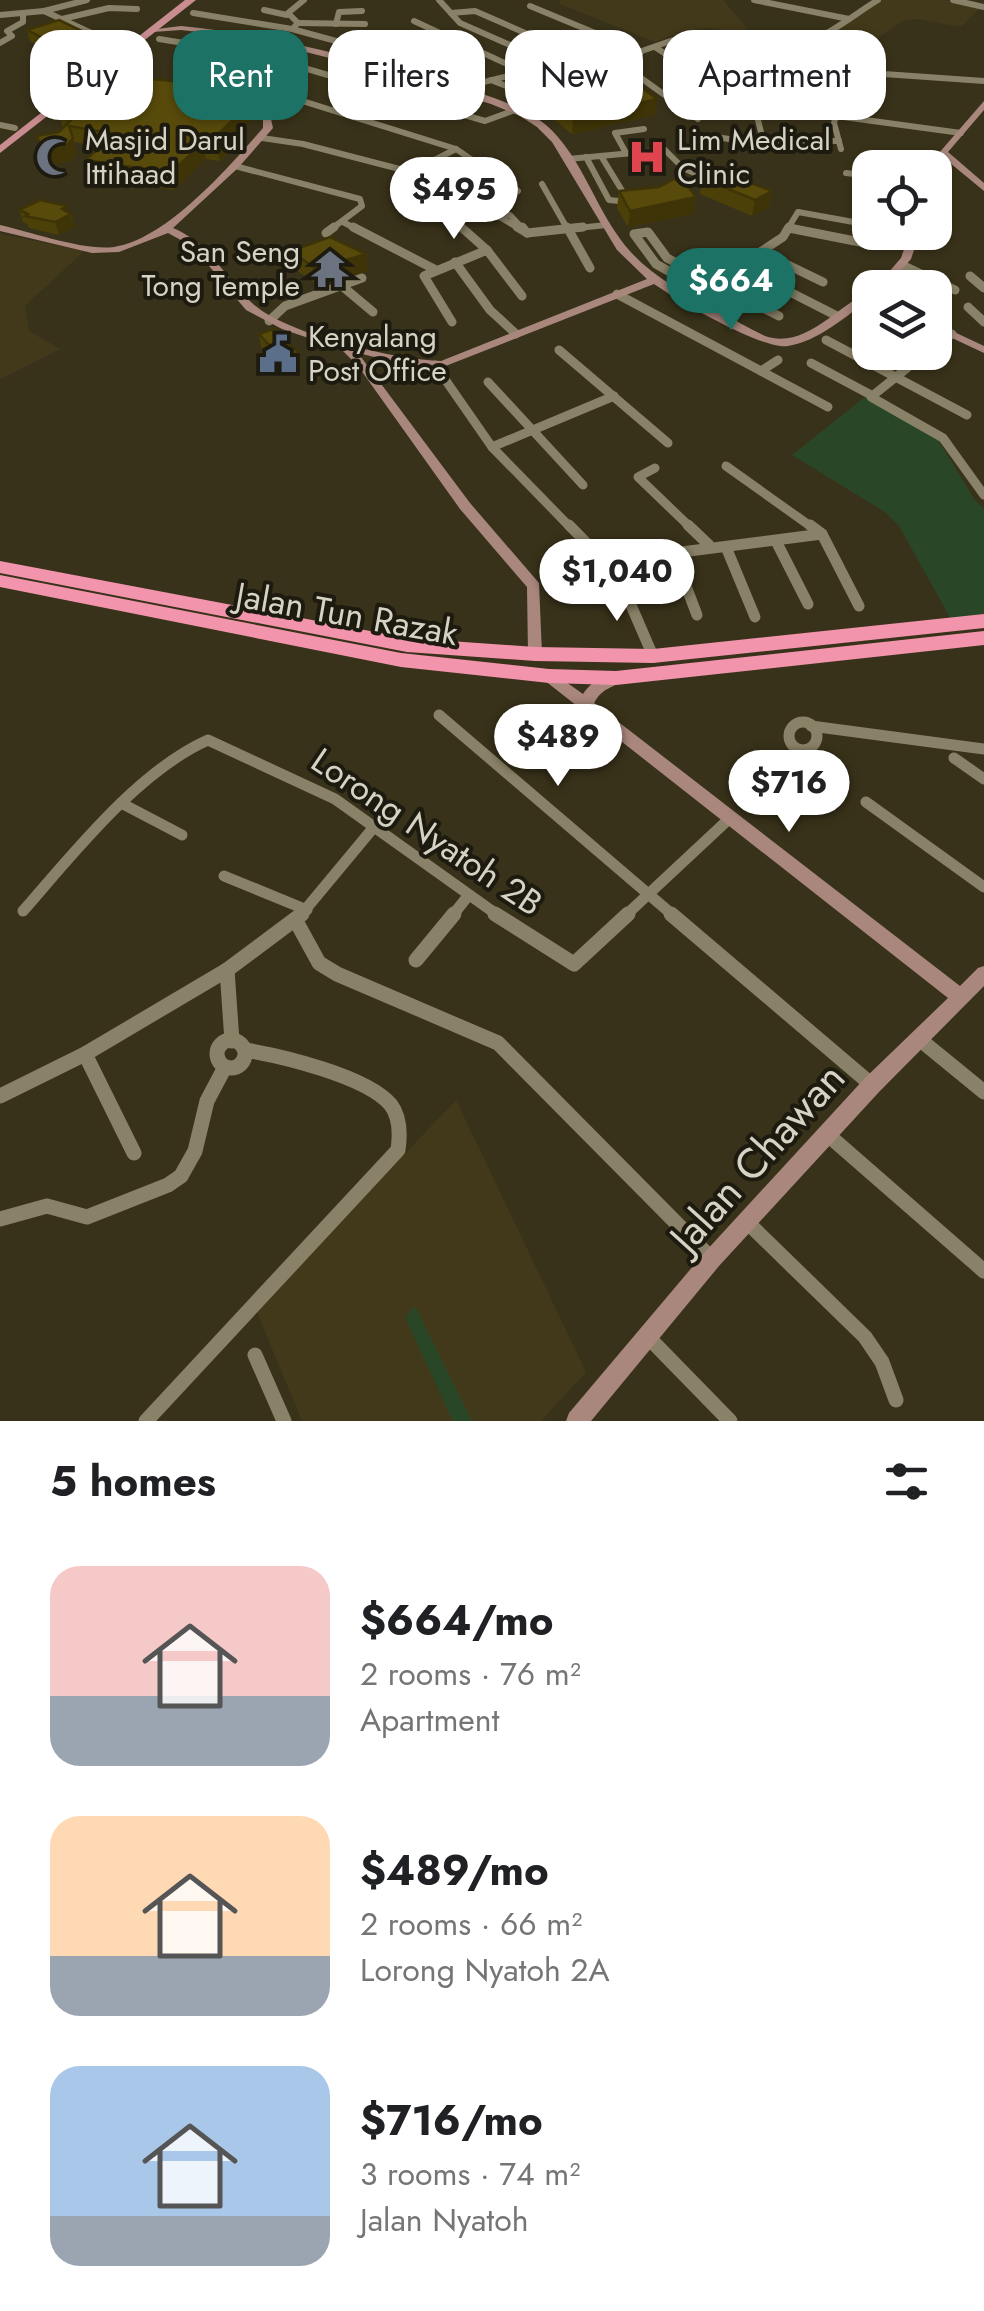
<!DOCTYPE html>
<meta charset="utf-8">
<style>
:root{--surface:#fff;--page:#f6f6f6;--text:#202124;--muted:#757577;--accent:#1c7264}
body{margin:0;font-family:Jost,sans-serif;background:var(--page);color:var(--text);height:100vh;display:flex;flex-direction:column;font-size:38px;white-space:nowrap}
*{box-sizing:border-box;margin:0}
p{font-size:32px;color:var(--muted)}
.icon{flex:none;width:55px;height:55px;fill:none;stroke:currentColor;stroke-width:2;stroke-linecap:round;stroke-linejoin:round}
.map{position:relative;height:1421px;overflow:hidden}
.side{display:flex;flex-direction:column;background:var(--surface);flex:1}
.side>*{flex:none}
.banner{position:absolute;left:30px;top:30px;width:925px;height:90px;display:flex;gap:20px}
.tools{position:absolute;left:852px;top:150px;display:grid;gap:20px}
.tools a{display:grid;place-items:center;width:100px;height:100px;border-radius:20px;background:var(--surface);box-shadow:0 2px 8px #0004;font-size:50px}
.price{position:absolute;translate:-50% -85px;padding:0 22px;border-radius:35px;background:#fff;color:#222;font-size:32px;line-height:65px;filter:drop-shadow(0 2px 5px #0008)}
.price::after{content:'';position:absolute;left:50%;top:60px;width:30px;height:22px;margin-left:-15px;background:inherit;clip-path:polygon(0 0,100% 0,50% 100%)}
.price.active{background:var(--accent);color:#fff}
ul{padding:0;list-style:none}
li{display:flex;align-items:center;gap:30px;height:250px;padding:0 50px}
li span{display:grid;place-items:center;flex:none;width:280px;height:200px;border-radius:30px;color:#555}
li>.icon{margin-inline-start:auto}
span .icon{width:120px;height:120px;fill:#fffc;stroke-width:1}
li b{font-size:42px}
h2{display:flex;justify-content:space-between;align-items:center;height:120px;padding:0 50px;font-size:42px}
.tag{padding:0 35px;border-radius:30px;background:var(--surface);box-shadow:0 2px 8px #0004;font-size:35px;line-height:90px}
.tag.active{background:var(--accent);color:#fff}
.map>svg:first-child{display:block}
.built{fill:#42391a}
.green{fill:#294726}
.lines{fill:none;stroke-linecap:round;stroke-linejoin:round}
.street-far3{stroke:#8a8268;stroke-width:6}
.street-far2{stroke:#8a8268;stroke-width:9}
.street-far1{stroke:#8a8268;stroke-width:11}
.street{stroke:#8a8268;stroke-width:15}
.secondary{fill:#aa877d;fill-rule:evenodd}
.primary{fill:#c98d91;fill-rule:evenodd}
.highway{fill:#f394ad;fill-rule:evenodd}
.wall{fill:#4c4009}
.shaded-wall{fill:#3e3408}
.building{fill:#584a0b;stroke:#3e3408;stroke-width:2.5}
.labels{text-anchor:middle;stroke-width:8;stroke-linejoin:round;paint-order:stroke}
.far-poi-label{font-size:30px;fill:#d6d3c4;stroke:#1d1a10;text-anchor:start}
.street-label{font-size:35px;fill:#d6d3c4;stroke:#1d1a10}
.near-street-label{font-size:42px;fill:#d6d3c4;stroke:#1d1a10}
</style>
<div class="map">
<svg width="984" height="1421" viewBox="0 0 984 1421">
<rect width="100%" height="100%" fill="#39321a"/>
<g class="built">
<polygon points="560,0 723,0 747,28 742,32 708,28 684,31 655,42 560,4"/>
<polygon points="883,0 943,0 980,8 961,27 917,19 902,21 864,48 825,36"/>
<polygon points="0,234 84,251 25,306 29,331 60,349 0,379"/>
<polygon points="456,1100 586,1372 541,1421 302,1421 256,1310"/>
</g>
<g class="green">
<polygon points="865,397 939,441 974,499 984,509 984,614 951,619 899,526 885,512 792,455"/>
<polygon points="415,1306 472,1421 453,1421 405,1318"/>
</g>
<g class="lines">
<g class="street-far3">
<polyline points="439,0 460,23 558,66"/>
<polyline points="754,0 849,19"/>
<polyline points="953,0 984,7"/>
<polyline points="530,6 641,52"/>
<polyline points="264,10 287,15"/>
<polyline points="44,11 87,0"/>
<polyline points="193,13 292,29 468,77"/>
<polyline points="451,13 475,11 594,63"/>
<polyline points="0,15 44,11 100,37 127,40"/>
<polyline points="62,19 109,8 137,9"/>
<polyline points="414,21 524,72"/>
<polyline points="298,23 365,24"/>
<polyline points="336,24 339,12 362,11"/>
<polyline points="295,26 298,23 288,13 304,0"/>
<polyline points="697,34 740,62"/>
<path d="M757,38L749,45C793,67 840,23 878,0"/>
<polyline points="159,39 263,56 485,121 515,110"/>
<polyline points="0,43 12,36 7,31 23,22 23,13"/>
<polyline points="655,47 736,101"/>
<polyline points="616,60 698,119"/>
<polyline points="568,67 607,99"/>
<polyline points="229,78 456,149 518,191"/>
<polyline points="491,80 556,106"/>
<polyline points="452,90 524,72 616,60 682,37 707,33 757,38 884,74 984,81"/>
<polyline points="203,95 282,43"/>
<polyline points="729,105 755,108 763,140"/>
<polyline points="0,125 15,128"/>
<polyline points="701,135 736,140 839,141"/>
<polyline points="262,138 303,144 411,172 456,149"/>
<polyline points="841,149 834,123 836,116 961,133"/>
<polyline points="626,153 615,133 644,129"/>
<polyline points="586,157 609,200 629,202 601,156"/>
<polyline points="568,159 665,150 683,168 701,176"/>
<polyline points="235,166 360,199 362,206 330,230"/>
<polyline points="411,172 439,197"/>
<polyline points="846,173 870,176"/>
<polyline points="542,184 568,230"/>
<polyline points="435,205 464,230"/>
<polyline points="343,222 358,230"/>
<polyline points="789,228 798,230"/>
<polyline points="522,230 496,215 510,215 524,230"/>
<polyline points="559,230 606,225"/>
<polyline points="787,230 798,212 870,225"/>
</g>
<g class="street-far2">
<polyline points="353,227 434,269"/>
<polyline points="461,227 487,250 522,296"/>
<polyline points="517,227 527,233"/>
<polyline points="522,227 527,233"/>
<polyline points="567,227 590,268"/>
<polyline points="789,227 783,237 739,266 837,316"/>
<polyline points="789,228 865,243"/>
<polyline points="326,233 334,227"/>
<polyline points="527,233 583,227"/>
<polyline points="761,252 823,282"/>
<polyline points="455,262 490,310 516,334"/>
<polyline points="902,265 955,290"/>
<polyline points="970,276 984,288"/>
<polyline points="342,286 373,312"/>
<polyline points="705,286 712,282 779,316"/>
<polyline points="700,289 656,264 634,234 648,232 667,258 712,282"/>
<polyline points="617,294 828,407"/>
<polyline points="968,307 984,322"/>
<polyline points="269,321 285,306 362,278"/>
<polyline points="452,322 424,276 487,250"/>
<polyline points="826,340 967,415"/>
<polyline points="935,347 952,334"/>
<polyline points="559,350 668,443"/>
<polyline points="927,352 871,397 943,438 984,495"/>
<polyline points="811,363 871,395"/>
<polyline points="435,365 492,447 571,528"/>
<polyline points="761,371 778,360"/>
<polyline points="488,382 583,485"/>
<polyline points="492,447 614,396"/>
<polyline points="726,466 813,528"/>
<polyline points="655,468 638,477 691,528"/>
</g>
<g class="street-far1">
<polyline points="569,525 618,575 653,656"/>
<polyline points="688,525 709,545"/>
<polyline points="810,525 822,534 859,606"/>
<polyline points="776,541 808,604"/>
<polyline points="726,547 755,617"/>
<polyline points="673,552 697,615"/>
<polyline points="618,575 658,555 822,534"/>
<polyline points="439,715 674,916"/>
<circle cx="803" cy="736" r="14"/>
<polyline points="811,726 984,749"/>
<polyline points="954,758 984,779"/>
<polyline points="866,802 984,887"/>
<polyline points="121,803 182,835"/>
<polyline points="224,876 307,910"/>
<path d="M23,911C73,854 138,771 208,740L335,799L499,916"/>
<polyline points="300,916 374,827"/>
<polyline points="452,916 468,896"/>
<polyline points="625,916 730,818"/>
</g>
<g class="street">
<polyline points="495,914 574,964 628,914"/>
<polyline points="671,914 872,1085"/>
<polyline points="296,921 319,963 337,974 498,1043 712,1259"/>
<polyline points="416,960 454,914"/>
<polyline points="227,970 232,1041"/>
<polyline points="918,1038 984,1092"/>
<circle cx="231" cy="1054" r="14"/>
<polyline points="85,1054 134,1153"/>
<polyline points="0,1096 85,1054 227,970 302,914"/>
<polyline points="827,1134 984,1271"/>
<polyline points="0,1219 47,1206 87,1217 168,1185 181,1176 195,1151 207,1101 225,1067"/>
<polyline points="747,1222 865,1337 882,1362 896,1400"/>
<polyline points="649,1338 730,1421"/>
<polyline points="255,1355 284,1421"/>
<path d="M146,1421L398,1150C400,1136 400,1117 391,1105C367,1076 281,1056 245,1050"/>
</g>
<g class="secondary">
<path d="M181,26C269,35 355,57 441,82C475,92 518,102 546,125C579,154 592,198 616,233C641,271 678,290 718,311C733,319 748,328 765,336C805,350 837,306 870,291V299C846,316 819,341 788,346C762,350 677,300 654,284L443,367L403,364L358,353L470,503L539,583L542,654L535,659L530,658L528,654L527,587L460,509L358,366L341,349L282,329L246,310L199,254L188,244L168,233L119,252L92,253L0,231V225C31,232 84,251 114,247C167,239 229,167 263,128V120L256,114L187,95V91L190,90L262,110L271,119L273,128L238,168L173,228C209,243 224,276 251,302C283,334 397,360 441,361L647,279L617,250L552,142L537,127L520,116L491,104L393,74L278,45L224,35L181,30L153,32L149,30Z"/>
<polygon points="105,76 137,84 133,87 105,82 83,88 79,85"/>
<polygon points="984,101 984,110 948,152 984,183 984,191 944,158 935,168 926,168"/>
<polygon points="910,232 920,232 911,259 886,288 875,288 901,258"/>
<polygon points="935,323 984,346 984,353 935,330"/>
<path d="M549,670L583,694C591,682 606,671 621,674L623,678C614,690 604,685 594,703L960,986L978,968L984,966V986L879,1092L719,1266L591,1421H566L569,1413L705,1252L865,1078L948,998L584,712L579,710L577,706L544,680L542,676L544,672Z"/>
</g>
<polygon class="primary" points="185,0 196,0 0,153 0,145"/>
<g class="highway">
<polygon points="0,561 407,638 535,647 653,649 984,614 984,628 653,663 535,661 407,652 0,573"/>
<polygon points="0,575 401,653 549,669 616,671 984,631 984,645 616,685 549,683 401,667 0,587"/>
</g>
</g>
<g class="wall">
<polygon points="27,30 93,47 71,63 49,59 46,50 30,41"/>
<polygon points="192,90 209,93 210,98 249,105 252,120 230,142 231,151 220,161 206,159 174,190 90,176 85,160 101,147 74,142 77,154 71,161 47,165 37,136 59,132 63,128 60,118 80,109"/>
<polygon points="551,100 655,115 572,134 550,116"/>
<polygon points="702,178 772,191 769,207 752,216 700,194"/>
<polygon points="619,191 696,197 693,214 628,227 617,208"/>
<polygon points="19,210 69,213 71,214 75,227 59,235 29,228 28,225 23,222"/>
<polygon points="291,251 366,254 368,271 318,285 293,268"/>
<polygon points="259,334 301,366 268,374 262,367 259,354 265,352 261,347"/>
</g>
<g class="shaded-wall">
<polygon points="90,35 93,47 71,63 68,51"/>
<polygon points="657,99 655,115 572,134 573,118"/>
<polygon points="249,105 252,120 230,142 231,151 220,161 217,145 219,133"/>
<polygon points="73,138 77,154 71,161 47,165 42,149"/>
<polygon points="203,143 206,159 174,190 170,173"/>
<polygon points="772,191 769,207 752,216 755,200"/>
<polygon points="696,197 693,214 628,227 630,211"/>
<polygon points="67,206 75,227 59,235 55,222 62,209"/>
<polygon points="366,254 368,271 318,285 316,269"/>
<polygon points="299,353 301,366 268,374 266,361"/>
</g>
<g class="building">
<polygon points="59,20 90,35 68,51 46,47 51,42 27,30"/>
<polygon points="122,76 191,83 187,89 209,93 205,97 249,105 219,133 228,135 217,145 203,143 170,173 85,160 116,134 69,126 73,138 67,145 42,149 37,136 59,132 71,120 60,118 73,107 80,109"/>
<polygon points="635,83 657,99 573,118 551,100 587,91 614,92"/>
<polygon points="716,170 772,191 755,200 702,178"/>
<polygon points="674,179 686,184 696,197 630,211 619,191 659,187"/>
<polygon points="40,200 67,206 62,209 71,214 55,222 25,216 28,214 19,210"/>
<polygon points="330,237 366,254 316,269 291,251"/>
<polygon points="274,329 299,353 266,361 259,354 273,349 259,334"/>
</g>
<defs>
<g id="mosque-bare" transform="scale(3)"><path d="M3.5-4.9A6 6 0 1 0 3.5 4.9A5 5 0 1 1 3.5-4.9Z" fill="#6b7280" stroke="#1d1a10" stroke-width="2.5" paint-order="stroke"/></g>
<g id="hospital-bare" transform="scale(3)"><path d="M-5-5h3v3.5h4V-5h3V5h-3V1.5h-4V5h-3Z" fill="#e0444e" stroke="#1d1a10" stroke-width="2.5" paint-order="stroke"/></g>
<g id="temple-bare" transform="scale(3)"><path d="M0-6L5-2H3V0L6.5 2.5H4V6H1.5V3h-3V6H-4V2.5H-6.5L-3 0V-2H-5Z" fill="#6b7280" stroke="#1d1a10" stroke-width="2.5" paint-order="stroke"/></g>
<g id="civic-bare" transform="scale(3)"><path d="M-.6-6.5H3V-4.5H.6V-3L4-1V1h2V6H-6V1h2V-1L-.6-3ZM-1.2 2.5V6h2.4V2.5Z" fill="#5c6f8a" stroke="#1d1a10" stroke-width="2.5" paint-order="stroke"/></g>
</defs>
<g fill-rule="evenodd">
<use href="#mosque-bare" x="55" y="157"/>
<use href="#hospital-bare" x="647" y="157"/>
<use href="#temple-bare" x="330" y="269"/>
<use href="#civic-bare" x="278" y="354"/>
</g>
<g class="labels">
<g class="far-poi-label">
<text x="85" y="150">Masjid Darul<tspan x="85" dy="34">Ittihaad</tspan></text>
<text x="677" y="150">Lim Medical<tspan x="677" dy="34">Clinic</tspan></text>
<text x="300" y="262" text-anchor="end">San Seng<tspan x="300" dy="34">Tong Temple</tspan></text>
<text x="308" y="347">Kenyalang<tspan x="308" dy="34">Post Office</tspan></text>
</g>
<g class="street-label">
<text transform="translate(347 614) rotate(10)" y="12">Jalan Tun Razak</text>
<text transform="translate(427 832) rotate(34)" y="12">Lorong Nyatoh 2B</text>
</g>
<g class="near-street-label">
<text transform="translate(757 1157) rotate(-48)" y="15">Jalan Chawan</text>
</g>
</g>
</svg>
<div class="tools">
<a><svg class="icon" aria-label="locate" viewBox="0 0 24 24"><circle cx="12" cy="12" r="6"/><path d="M12 2v4M12 18v4M2 12h4M18 12h4"/></svg></a>
<a><svg class="icon" aria-label="layers" viewBox="0 0 24 24"><path d="M12 4l9 5-9 5-9-5zM3 14l9 5 9-5"/></svg></a>
</div>
<b class="price" style="left:454px;top:242px">$495</b>
<b class="price active" style="left:731px;top:333px">$664</b>
<b class="price" style="left:617px;top:624px">$1,040</b>
<b class="price" style="left:558px;top:789px">$489</b>
<b class="price" style="left:789px;top:835px">$716</b>
<div class="banner">
<a class="tag">Buy</a>
<a class="tag active">Rent</a>
<a class="tag">Filters</a>
<a class="tag">New</a>
<a class="tag">Apartment</a>
</div>
</div>
<section class="side">
<h2>5 homes<svg class="icon" aria-label="filters" viewBox="0 0 24 24"><path d="M4 7h16M4 17h16"/><circle cx="9" cy="7" r="2"/><circle cx="15" cy="17" r="2"/></svg></h2>
<ul>
<li><span style="background:linear-gradient(#f6c9c9 65%,#9aa5b1 0)"><svg class="icon" aria-label="home" viewBox="0 0 24 24"><path d="M3 11l9-7 9 7M6 9v11h12V9"/></svg></span><div><b>$664/mo</b><p>2 rooms · 76 m²</p><p>Apartment</p></div></li>
<li><span style="background:linear-gradient(#ffd9b3 70%,#9aa5b1 0)"><svg class="icon" aria-label="home" viewBox="0 0 24 24"><path d="M3 11l9-7 9 7M6 9v11h12V9"/></svg></span><div><b>$489/mo</b><p>2 rooms · 66 m²</p><p>Lorong Nyatoh 2A</p></div></li>
<li><span style="background:linear-gradient(#a9c7e8 75%,#9aa5b1 0)"><svg class="icon" aria-label="home" viewBox="0 0 24 24"><path d="M3 11l9-7 9 7M6 9v11h12V9"/></svg></span><div><b>$716/mo</b><p>3 rooms · 74 m²</p><p>Jalan Nyatoh</p></div></li>
</ul>
</section>
